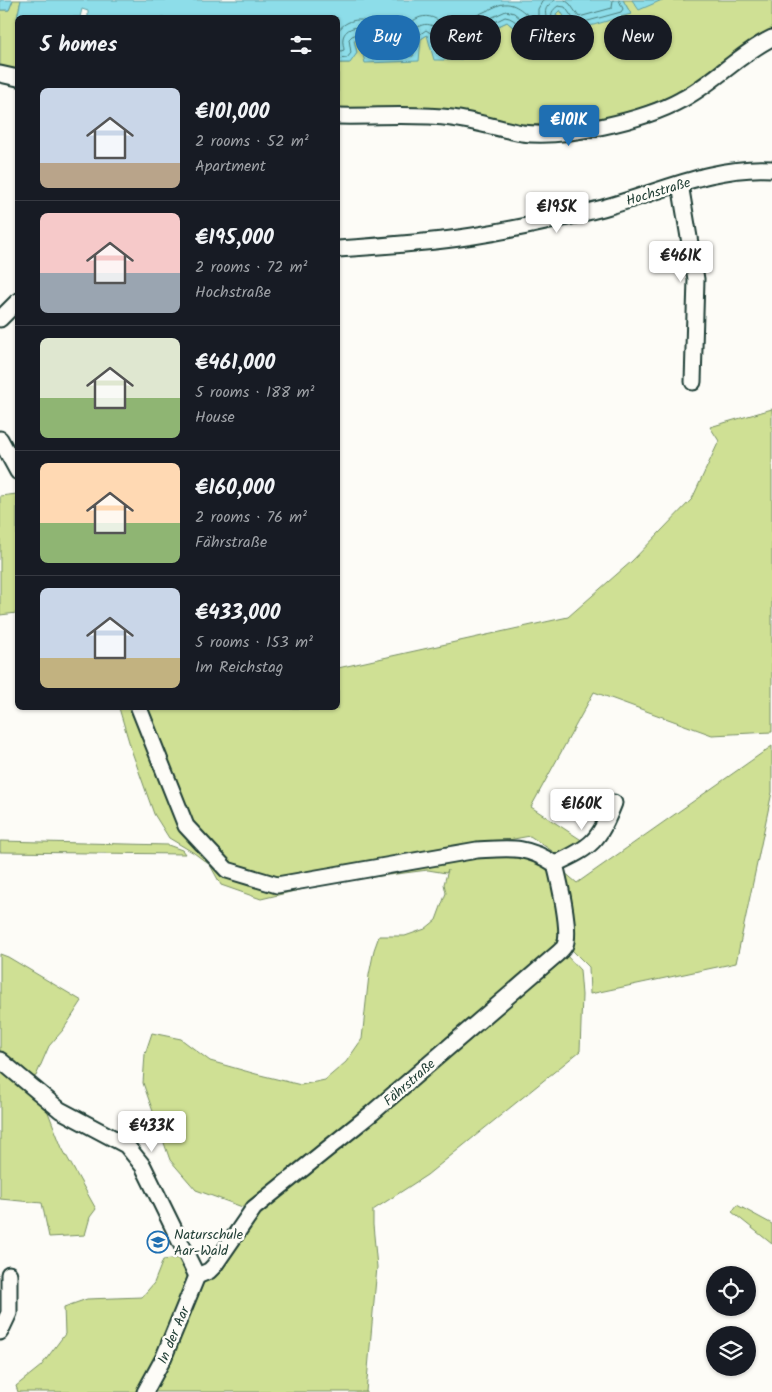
<!DOCTYPE html>
<meta charset="utf-8">
<style>
:root{--surface:#171b24;--page:#242831;--text:#f1f3f6;--muted:#9ea1a6;--line:#363941;--accent:#1f6fb2}
body{margin:0;font-family:Kalam,sans-serif;background:var(--page);color:var(--text);height:100vh;display:flex;flex-direction:column;font-size:19px;white-space:nowrap}
*{box-sizing:border-box;margin:0}
p{font-size:16px;color:var(--muted)}
.icon{flex:none;width:28px;height:28px;fill:none;stroke:currentColor;stroke-width:2;stroke-linecap:round;stroke-linejoin:round}
.map{position:relative;flex:1;overflow:hidden}
.panel{position:absolute;left:15px;top:15px;width:325px;height:695px;display:flex;flex-direction:column;background:var(--surface);border-radius:8px;box-shadow:0 1px 4px #0004}
.panel>*{flex:none}
.top-card{position:absolute;left:355px;top:15px;width:341px;height:45px;display:flex;gap:10px}
.tools{position:absolute;left:706px;top:1266px;display:grid;gap:10px}
.tools a{display:grid;place-items:center;width:50px;height:50px;border-radius:50%;background:var(--surface);box-shadow:0 1px 4px #0004;font-size:25px}
.price{position:absolute;translate:-50% -42px;padding:0 11px;border-radius:5px;background:#fff;color:#222;font-size:16px;line-height:32px;filter:drop-shadow(0 1px 2px #0008)}
.price::after{content:'';position:absolute;left:50%;top:30px;width:15px;height:11px;margin-left:-8px;background:inherit;clip-path:polygon(0 0,100% 0,50% 100%)}
.price.on{background:var(--accent);color:#fff}
ul{padding:0;list-style:none}
li{display:flex;align-items:center;gap:15px;height:125px;padding:0 25px}
li+li{border-top:1px solid var(--line)}
li span{display:grid;place-items:center;flex:none;width:140px;height:100px;border-radius:8px;color:#555}
li>.icon{margin-inline-start:auto}
span .icon{width:60px;height:60px;fill:#fffc;stroke-width:1}
li b{font-size:21px}
h2{display:flex;justify-content:space-between;align-items:center;height:60px;padding:0 25px;font-size:21px}
.pill{padding:0 18px;border-radius:22px;background:var(--surface);box-shadow:0 1px 4px #0004;font-size:18px;line-height:45px}
.pill.on{background:var(--accent);color:#fff}
.map>svg:first-child{display:block}
.green{fill:#cfe094;stroke:#778e64}
.water{fill:#8ddde9;stroke:#619da1}
.lines{fill:none;stroke-linecap:round;stroke-linejoin:round}
.shore{stroke:#4b7d7c;stroke-width:1}
.minor-casing{stroke:#1f3d34;stroke-width:19}
.minor{stroke:#fdfcf7;stroke-width:15}
.labels{text-anchor:middle;stroke-width:5;stroke-linejoin:round;paint-order:stroke}
.street-label{font-size:14px;fill:#1f3d34;stroke:#fdfcf7}
.poi-label{font-size:14px;fill:#1f3d34;stroke:#fdfcf7;text-anchor:start}
</style>
<div class="map">
<svg width="772" height="1392" viewBox="0 0 772 1392">
<rect width="100%" height="100%" fill="#fdfcf7"/>
<filter id="ink" filterUnits="userSpaceOnUse"><feTurbulence type="fractalNoise" baseFrequency=".02" numOctaves="2"/><feDisplacementMap in="SourceGraphic" scale="10" xChannelSelector="R" yChannelSelector="G"/><feConvolveMatrix kernelMatrix="1 2 1 2 8 2 1 2 1" color-interpolation-filters="sRGB"/></filter>
<g filter="url(#ink)">
<g class="green">
<polygon points="13,0 21,0 17,18 17,72 0,69 0,10 9,10"/>
<polygon points="623,0 772,0 772,30 695,87 619,116 532,125 454,117 338,113 338,63 349,63 357,53 354,40 359,38 421,39 427,35 461,60 457,45 507,22 520,33 564,34 556,13 560,10 631,14"/>
<polygon points="772,409 772,732 712,735 594,692 531,807 586,843 564,859 530,836 277,883 227,869 187,824 142,708 338,708 338,668 568,617 632,561 692,499 719,441 710,427"/>
<polygon points="17,494 17,613 0,615 0,496"/>
<polygon points="119,708 136,708 186,828 225,871 278,887 526,847 557,866 577,883 772,746 772,792 736,963 590,994 589,967 571,949 566,955 580,970 582,995 580,1051 427,1175 373,1210 373,1225 377,1267 366,1392 150,1392 197,1291 256,1212 196,1190 170,1160 143,1083 145,1054 152,1033 181,1039 210,1061 256,1074 301,1085 325,1080 346,1062 362,1039 369,975 374,950 379,936 405,936 425,929 436,920 446,893 444,884 448,870 446,873 428,870 333,882 261,899 221,885 210,865 194,853 169,838 154,814 132,752"/>
<polygon points="0,841 168,845 182,850 185,854 0,852"/>
<polygon points="0,954 8,957 82,1001 63,1030 49,1046 36,1076 29,1078 0,1056"/>
<polygon points="0,1068 46,1107 62,1148 96,1209 90,1217 85,1235 49,1237 42,1203 0,1199"/>
<polygon points="737,1205 772,1224 772,1244 732,1212"/>
<polygon points="179,1258 187,1262 192,1276 141,1392 18,1392 16,1386 41,1366 65,1334 64,1307 87,1299 142,1297 154,1283 163,1260"/>
</g>
<g class="water">
<polygon points="0,0 13,0 9,10 0,10"/>
<polygon points="21,0 623,0 631,14 573,31 560,10 556,14 564,35 527,45 520,33 507,22 458,45 461,60 434,60 427,35 421,39 419,61 365,63 359,38 354,40 357,53 350,63 338,63 338,18 88,18 88,11 82,9 80,17 17,18"/>
<polygon points="632,0 662,0 639,10"/>
</g>
<g class="lines">
<g class="shore">
<polyline points="565,0 570,4 579,17 612,8 613,0"/>
<path d="M338,31C346,19 365,15 375,28C378,33 378,39 380,43H399L402,41C403,26 419,10 436,19C441,21 443,26 447,29L499,5C515,0 523,13 535,20L538,18V9L543,0"/>
<path d="M338,52L344,50C344,47 342,42 343,38C345,27 362,23 369,33C373,38 372,46 376,51L408,50L411,33C418,25 427,21 436,28L442,45L445,47L449,39L453,35L506,11L514,13L535,31L548,27C546,13 541,9 555,0"/>
<path d="M338,59L347,58L351,53L349,39L352,36L357,34L364,37L370,57L413,56L416,37L426,30L432,34L438,54L452,55L454,53L453,45L456,41L505,17C517,18 523,32 531,38L556,31C556,20 545,15 558,6L565,7L577,24L621,12L623,9L619,0"/>
</g>
<g class="minor-casing">
<g id="minor">
<polyline points="0,74 18,78"/>
<path d="M338,116C375,117 414,113 452,118C476,121 499,129 522,133C563,139 645,120 681,100C714,83 739,54 772,38"/>
<polyline points="680,184 696,279 693,382"/>
<path d="M338,249C383,246 428,243 473,236C517,229 561,219 603,208C658,193 714,165 772,169"/>
<polyline points="0,319 18,301"/>
<polyline points="0,439 18,472"/>
<path d="M139,708L186,826L227,870L277,885L477,850C510,848 526,845 555,864C559,880 571,931 565,945C564,948 559,952 557,954L372,1113L254,1208L214,1266L209,1271L197,1276"/>
<path d="M555,864C592,847 599,841 614,803"/>
<polyline points="0,1060 60,1110 126,1145 143,1166 197,1276"/>
<polyline points="0,1332 9,1313 9,1274"/>
<polyline points="145,1392 163,1359 197,1276"/>
</g>
</g>
<use href="#minor" class="minor"/>
</g>
</g>
<defs>
<g id="school-ring" transform="scale(1.125)"><circle r="9.5" fill="#fdfcf7" stroke="#1f6fb2" stroke-width="1.5"/><path d="M0-5L7-2L0 1L-7-2ZM-4 1L0 2.5L4 1V4Q0 6-4 4Z" fill="#1f6fb2"/></g>
</defs>
<g fill-rule="evenodd">
<use href="#school-ring" x="158" y="1242"/>
</g>
<g class="labels">
<g class="street-label">
<text transform="translate(658 191) rotate(-17)" y="5">Hochstraße</text>
<text transform="translate(409 1082) rotate(-41)" y="5">Fährstraße</text>
<text transform="translate(173 1335) rotate(-67)" y="5">In der Aar</text>
</g>
<g class="poi-label">
<text x="174" y="1239">Naturschule<tspan x="174" dy="16">Aar-Wald</tspan></text>
</g>
</g>
</svg>
<div class="tools">
<a><svg class="icon" aria-label="locate" viewBox="0 0 24 24"><circle cx="12" cy="12" r="6"/><path d="M12 2v4M12 18v4M2 12h4M18 12h4"/></svg></a>
<a><svg class="icon" aria-label="layers" viewBox="0 0 24 24"><path d="M12 4l9 5-9 5-9-5zM3 14l9 5 9-5"/></svg></a>
</div>
<b class="price on" style="left:569px;top:147px">€101K</b>
<b class="price" style="left:557px;top:234px">€195K</b>
<b class="price" style="left:681px;top:283px">€461K</b>
<b class="price" style="left:582px;top:831px">€160K</b>
<b class="price" style="left:152px;top:1153px">€433K</b>
<div class="top-card">
<a class="pill on">Buy</a>
<a class="pill">Rent</a>
<a class="pill">Filters</a>
<a class="pill">New</a>
</div>
<section class="panel">
<h2>5 homes<svg class="icon" aria-label="filters" viewBox="0 0 24 24"><path d="M4 7h16M4 17h16"/><circle cx="9" cy="7" r="2"/><circle cx="15" cy="17" r="2"/></svg></h2>
<ul>
<li><span style="background:linear-gradient(#c9d6e8 75%,#b9a48a 0)"><svg class="icon" aria-label="home" viewBox="0 0 24 24"><path d="M3 11l9-7 9 7M6 9v11h12V9"/></svg></span><div><b>€101,000</b><p>2 rooms · 52 m²</p><p>Apartment</p></div></li>
<li><span style="background:linear-gradient(#f6c9c9 60%,#9aa5b1 0)"><svg class="icon" aria-label="home" viewBox="0 0 24 24"><path d="M3 11l9-7 9 7M6 9v11h12V9"/></svg></span><div><b>€195,000</b><p>2 rooms · 72 m²</p><p>Hochstraße</p></div></li>
<li><span style="background:linear-gradient(#dfe7d0 60%,#8fb573 0)"><svg class="icon" aria-label="home" viewBox="0 0 24 24"><path d="M3 11l9-7 9 7M6 9v11h12V9"/></svg></span><div><b>€461,000</b><p>5 rooms · 188 m²</p><p>House</p></div></li>
<li><span style="background:linear-gradient(#ffd9b3 60%,#8fb573 0)"><svg class="icon" aria-label="home" viewBox="0 0 24 24"><path d="M3 11l9-7 9 7M6 9v11h12V9"/></svg></span><div><b>€160,000</b><p>2 rooms · 76 m²</p><p>Fährstraße</p></div></li>
<li><span style="background:linear-gradient(#c9d6e8 70%,#c2b280 0)"><svg class="icon" aria-label="home" viewBox="0 0 24 24"><path d="M3 11l9-7 9 7M6 9v11h12V9"/></svg></span><div><b>€433,000</b><p>5 rooms · 153 m²</p><p>Im Reichstag</p></div></li>
</ul>
</section>
</div>
